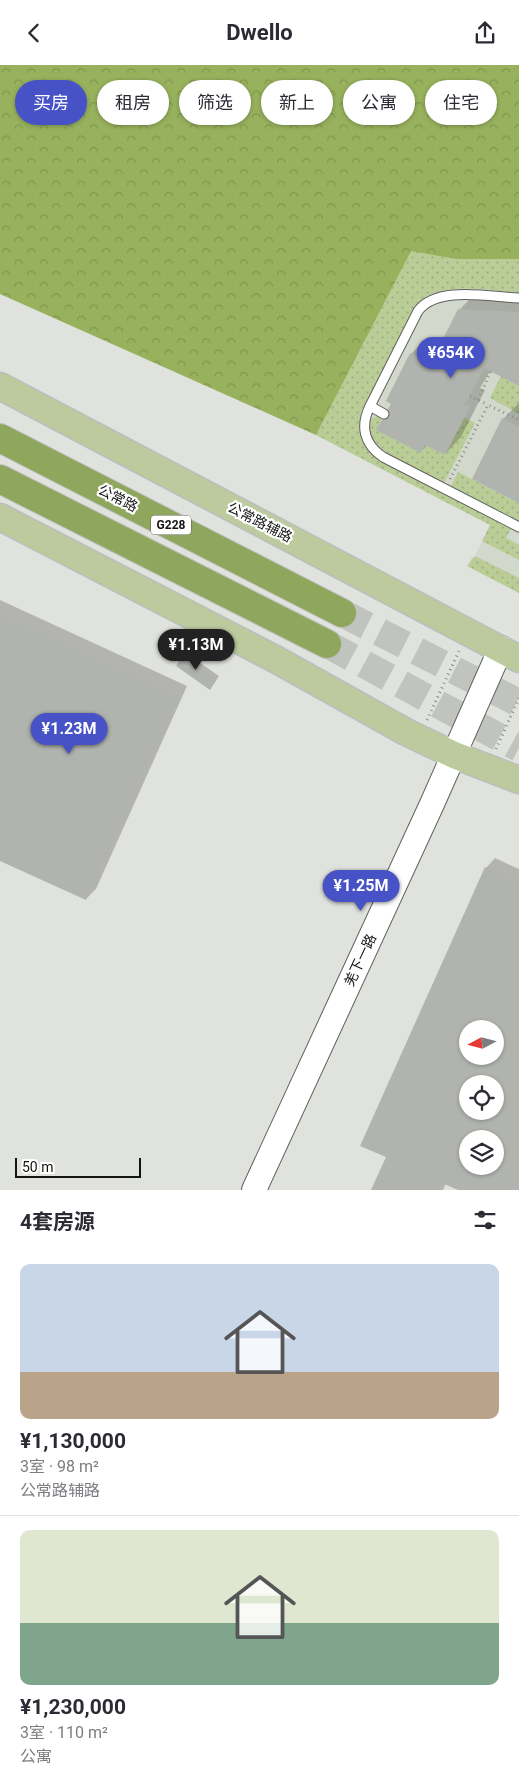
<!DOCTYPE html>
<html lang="zh">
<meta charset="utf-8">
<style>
:root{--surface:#fff;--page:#f7f7f7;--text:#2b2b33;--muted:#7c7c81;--line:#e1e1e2;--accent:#4652c6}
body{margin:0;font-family:Roboto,"Noto Sans SC",sans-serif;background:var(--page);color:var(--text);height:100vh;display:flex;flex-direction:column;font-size:19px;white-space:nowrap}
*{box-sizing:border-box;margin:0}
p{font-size:16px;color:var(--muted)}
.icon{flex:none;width:28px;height:28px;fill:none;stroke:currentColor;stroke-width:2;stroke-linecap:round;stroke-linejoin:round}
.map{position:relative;height:1125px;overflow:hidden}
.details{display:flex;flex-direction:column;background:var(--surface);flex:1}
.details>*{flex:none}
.top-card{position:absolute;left:15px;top:15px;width:490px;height:45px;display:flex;gap:10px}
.needle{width:32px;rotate:263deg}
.controls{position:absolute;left:459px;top:955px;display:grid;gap:10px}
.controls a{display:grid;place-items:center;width:45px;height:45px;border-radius:50%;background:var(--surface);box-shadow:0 1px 4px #0004;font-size:25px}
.scale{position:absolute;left:15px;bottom:12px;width:126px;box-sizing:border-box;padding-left:5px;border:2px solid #141413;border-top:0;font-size:14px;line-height:18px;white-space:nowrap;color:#141413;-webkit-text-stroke:4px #fff;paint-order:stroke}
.price{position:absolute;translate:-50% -42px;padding:0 11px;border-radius:18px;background:var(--accent);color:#fff;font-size:16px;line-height:32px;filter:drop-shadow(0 1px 2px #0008)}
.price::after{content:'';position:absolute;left:50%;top:30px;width:15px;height:11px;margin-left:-8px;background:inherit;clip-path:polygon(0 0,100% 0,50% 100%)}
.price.current{background:#222;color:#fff}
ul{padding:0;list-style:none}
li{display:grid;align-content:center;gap:10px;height:265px;padding:0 20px}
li+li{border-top:1px solid var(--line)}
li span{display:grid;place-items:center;height:155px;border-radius:10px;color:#555}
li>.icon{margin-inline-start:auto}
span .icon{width:90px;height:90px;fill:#fffc;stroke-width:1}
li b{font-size:21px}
h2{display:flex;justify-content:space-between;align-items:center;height:60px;padding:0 20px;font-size:21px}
.tag{padding:0 18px;border-radius:22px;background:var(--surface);box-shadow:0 1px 4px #0004;font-size:18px;line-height:45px}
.tag.current{background:var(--accent);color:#fff}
header{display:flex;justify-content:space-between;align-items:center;height:65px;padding:0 20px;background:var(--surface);font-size:22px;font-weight:700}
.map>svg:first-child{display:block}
.built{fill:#d3d8cc}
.grass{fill:url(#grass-dots)}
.forest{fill:url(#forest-crowns)}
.shadow{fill:#0003;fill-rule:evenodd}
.building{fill:#b1b3af;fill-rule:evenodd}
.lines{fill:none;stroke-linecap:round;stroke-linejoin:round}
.highway-tunnel{stroke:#c1c3bf;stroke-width:28;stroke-dasharray:28 14;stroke-linecap:butt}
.lane-casing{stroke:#5f615d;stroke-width:11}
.secondary-casing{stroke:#5f615d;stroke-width:26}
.primary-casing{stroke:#bdbdbd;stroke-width:29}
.highway-casing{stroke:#bdbdbd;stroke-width:30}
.path{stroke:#8a8b88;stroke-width:3;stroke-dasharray:1 4;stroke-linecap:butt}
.lane{stroke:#fff;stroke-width:9}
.secondary{stroke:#fff;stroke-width:24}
.primary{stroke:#bcca9e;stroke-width:26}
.highway{stroke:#8fa65d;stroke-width:28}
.labels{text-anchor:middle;stroke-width:4.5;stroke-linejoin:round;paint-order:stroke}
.shield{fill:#fff;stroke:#5a5a5a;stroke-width:1}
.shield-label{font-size:12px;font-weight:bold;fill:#141413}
.street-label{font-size:14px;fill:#141413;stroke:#fff}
</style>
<header><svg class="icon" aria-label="back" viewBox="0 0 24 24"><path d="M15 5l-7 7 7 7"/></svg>Dwello<svg class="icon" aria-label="share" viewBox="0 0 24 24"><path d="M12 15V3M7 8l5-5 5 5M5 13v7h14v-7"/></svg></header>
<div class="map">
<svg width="519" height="1125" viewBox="0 0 519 1125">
<defs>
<pattern id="grass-dots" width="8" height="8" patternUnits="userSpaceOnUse" patternTransform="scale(1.25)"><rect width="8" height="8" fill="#bacd97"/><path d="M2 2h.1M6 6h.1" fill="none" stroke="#9faf81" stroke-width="1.8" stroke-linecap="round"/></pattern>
<pattern id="forest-crowns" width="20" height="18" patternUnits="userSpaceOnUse" patternTransform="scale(1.25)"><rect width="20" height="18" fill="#97b15d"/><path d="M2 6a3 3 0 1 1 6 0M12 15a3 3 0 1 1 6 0" fill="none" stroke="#819750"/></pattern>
</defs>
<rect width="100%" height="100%" fill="#e0e2dd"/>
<polygon class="built" points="411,185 456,194 519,194 519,528 467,501 472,492 474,493 490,460 316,370"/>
<g class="grass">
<path d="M411,185L456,194H519V228C487,226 443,215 418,238L362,344C356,365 361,383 380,396L511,464L506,473L519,480V495L482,476L490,460L316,370Z"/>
<polygon points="501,311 519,321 519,349 490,333"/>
<path d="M377,351L382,353L377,364L425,380L445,390L464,352L475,358L444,418C424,407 358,384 371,354Z"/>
<polygon points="458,407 519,438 519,456 451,421"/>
<polygon points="475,491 519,513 519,528 467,501"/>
</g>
<polygon class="forest" points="0,0 519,0 519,194 456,194 411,186 316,370 0,229"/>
<g class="shadow">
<polygon points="472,232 519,234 519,319 491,305 480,323 485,325 461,372 445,389 427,380 421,386 393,338 411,289 428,272 442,279 459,245"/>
<polygon points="519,338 519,437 503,354"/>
<polygon points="0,535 187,621 96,824 86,834 0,795"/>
<polygon points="191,582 195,585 190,591 219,611 213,620 178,600"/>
<path d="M495,793L519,804V1125H461L446,1118L443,1125H372L387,1092L486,803ZM468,964H495V991H468ZM468,1019H495V1046H468ZM468,1074H495V1101H468Z"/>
</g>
<g class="building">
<polygon points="458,244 519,247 519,321 484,303 468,336 466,335 464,339 470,342 445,390 425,380 421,388 376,365 391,339 386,336 410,288 427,296 426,298 430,300"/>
<polygon points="502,353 519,362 519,438 472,414"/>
<polygon points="0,549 179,631 86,835 0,796"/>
<polygon points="187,584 193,588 189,595 217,614 210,625 176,601"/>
<path d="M485,802L519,818V1125H458L442,1118L438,1125H371L386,1092L360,1081ZM468,964H495V991H468ZM468,1019H495V1046H468ZM468,1074H495V1101H468Z"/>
</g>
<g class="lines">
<g class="highway-tunnel">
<polyline points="342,548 519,638"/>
<polyline points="327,579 519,683"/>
</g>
<g class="lane-casing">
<g id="lane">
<path d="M519,233C490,232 437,220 418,246L370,341C360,361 364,379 383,392L519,462"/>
<polyline points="370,341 384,349"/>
</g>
</g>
<g class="secondary-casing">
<polyline id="secondary" points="254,1125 432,739 501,583"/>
</g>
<g class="primary-casing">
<g id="primary">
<polyline points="0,321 519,594"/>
<polyline points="0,452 277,595 406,667 454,690 519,715"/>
</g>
</g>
<g class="highway-casing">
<g id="highway">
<polyline points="0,373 342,548"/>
<polyline points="0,414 327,579"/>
</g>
</g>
<g class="path">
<polyline points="470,331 488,340"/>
<polyline points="478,335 491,306"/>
<polyline points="450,414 488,340 519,355"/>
<polyline points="427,655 459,586"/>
<polyline points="496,684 519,633"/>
</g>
<use href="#lane" class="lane"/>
<use href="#secondary" class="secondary"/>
<use href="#primary" class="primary"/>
<use href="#highway" class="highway"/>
</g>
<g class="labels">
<rect class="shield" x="151" y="450.5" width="40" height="19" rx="4"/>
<g class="shield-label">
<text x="171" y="464">G228</text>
</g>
<g class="street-label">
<text transform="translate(118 433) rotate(27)" y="5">公常路</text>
<text transform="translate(260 457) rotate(27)" y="5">公常路辅路</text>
<text transform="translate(360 895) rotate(-65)" y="5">羌下一路</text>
</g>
</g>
</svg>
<div class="controls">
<a><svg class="needle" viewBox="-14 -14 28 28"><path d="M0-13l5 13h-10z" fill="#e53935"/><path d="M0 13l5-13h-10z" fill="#7c7c81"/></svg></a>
<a><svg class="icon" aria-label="locate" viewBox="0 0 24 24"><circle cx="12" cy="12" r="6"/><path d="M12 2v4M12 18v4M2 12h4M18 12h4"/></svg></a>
<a><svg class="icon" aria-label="layers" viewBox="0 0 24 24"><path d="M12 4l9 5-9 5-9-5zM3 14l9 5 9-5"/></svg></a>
</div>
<div class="scale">50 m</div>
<b class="price" style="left:451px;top:314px">¥654K</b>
<b class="price current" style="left:196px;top:606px">¥1.13M</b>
<b class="price" style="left:69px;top:690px">¥1.23M</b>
<b class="price" style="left:361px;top:847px">¥1.25M</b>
<div class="top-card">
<a class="tag current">买房</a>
<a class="tag">租房</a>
<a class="tag">筛选</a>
<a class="tag">新上</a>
<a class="tag">公寓</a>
<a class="tag">住宅</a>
</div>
</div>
<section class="details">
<h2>4套房源<svg class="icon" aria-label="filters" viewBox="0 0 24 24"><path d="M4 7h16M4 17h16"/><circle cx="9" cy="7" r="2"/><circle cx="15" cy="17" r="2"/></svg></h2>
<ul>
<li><span style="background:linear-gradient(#c9d6e8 70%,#b9a48a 0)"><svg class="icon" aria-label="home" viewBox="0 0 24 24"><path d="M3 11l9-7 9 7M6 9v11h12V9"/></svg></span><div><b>¥1,130,000</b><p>3室 · 98 m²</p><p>公常路辅路</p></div></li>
<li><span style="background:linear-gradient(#dfe7d0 60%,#7fa58c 0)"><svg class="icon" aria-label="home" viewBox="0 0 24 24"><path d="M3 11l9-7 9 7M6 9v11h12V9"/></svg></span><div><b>¥1,230,000</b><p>3室 · 110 m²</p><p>公寓</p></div></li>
</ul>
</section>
